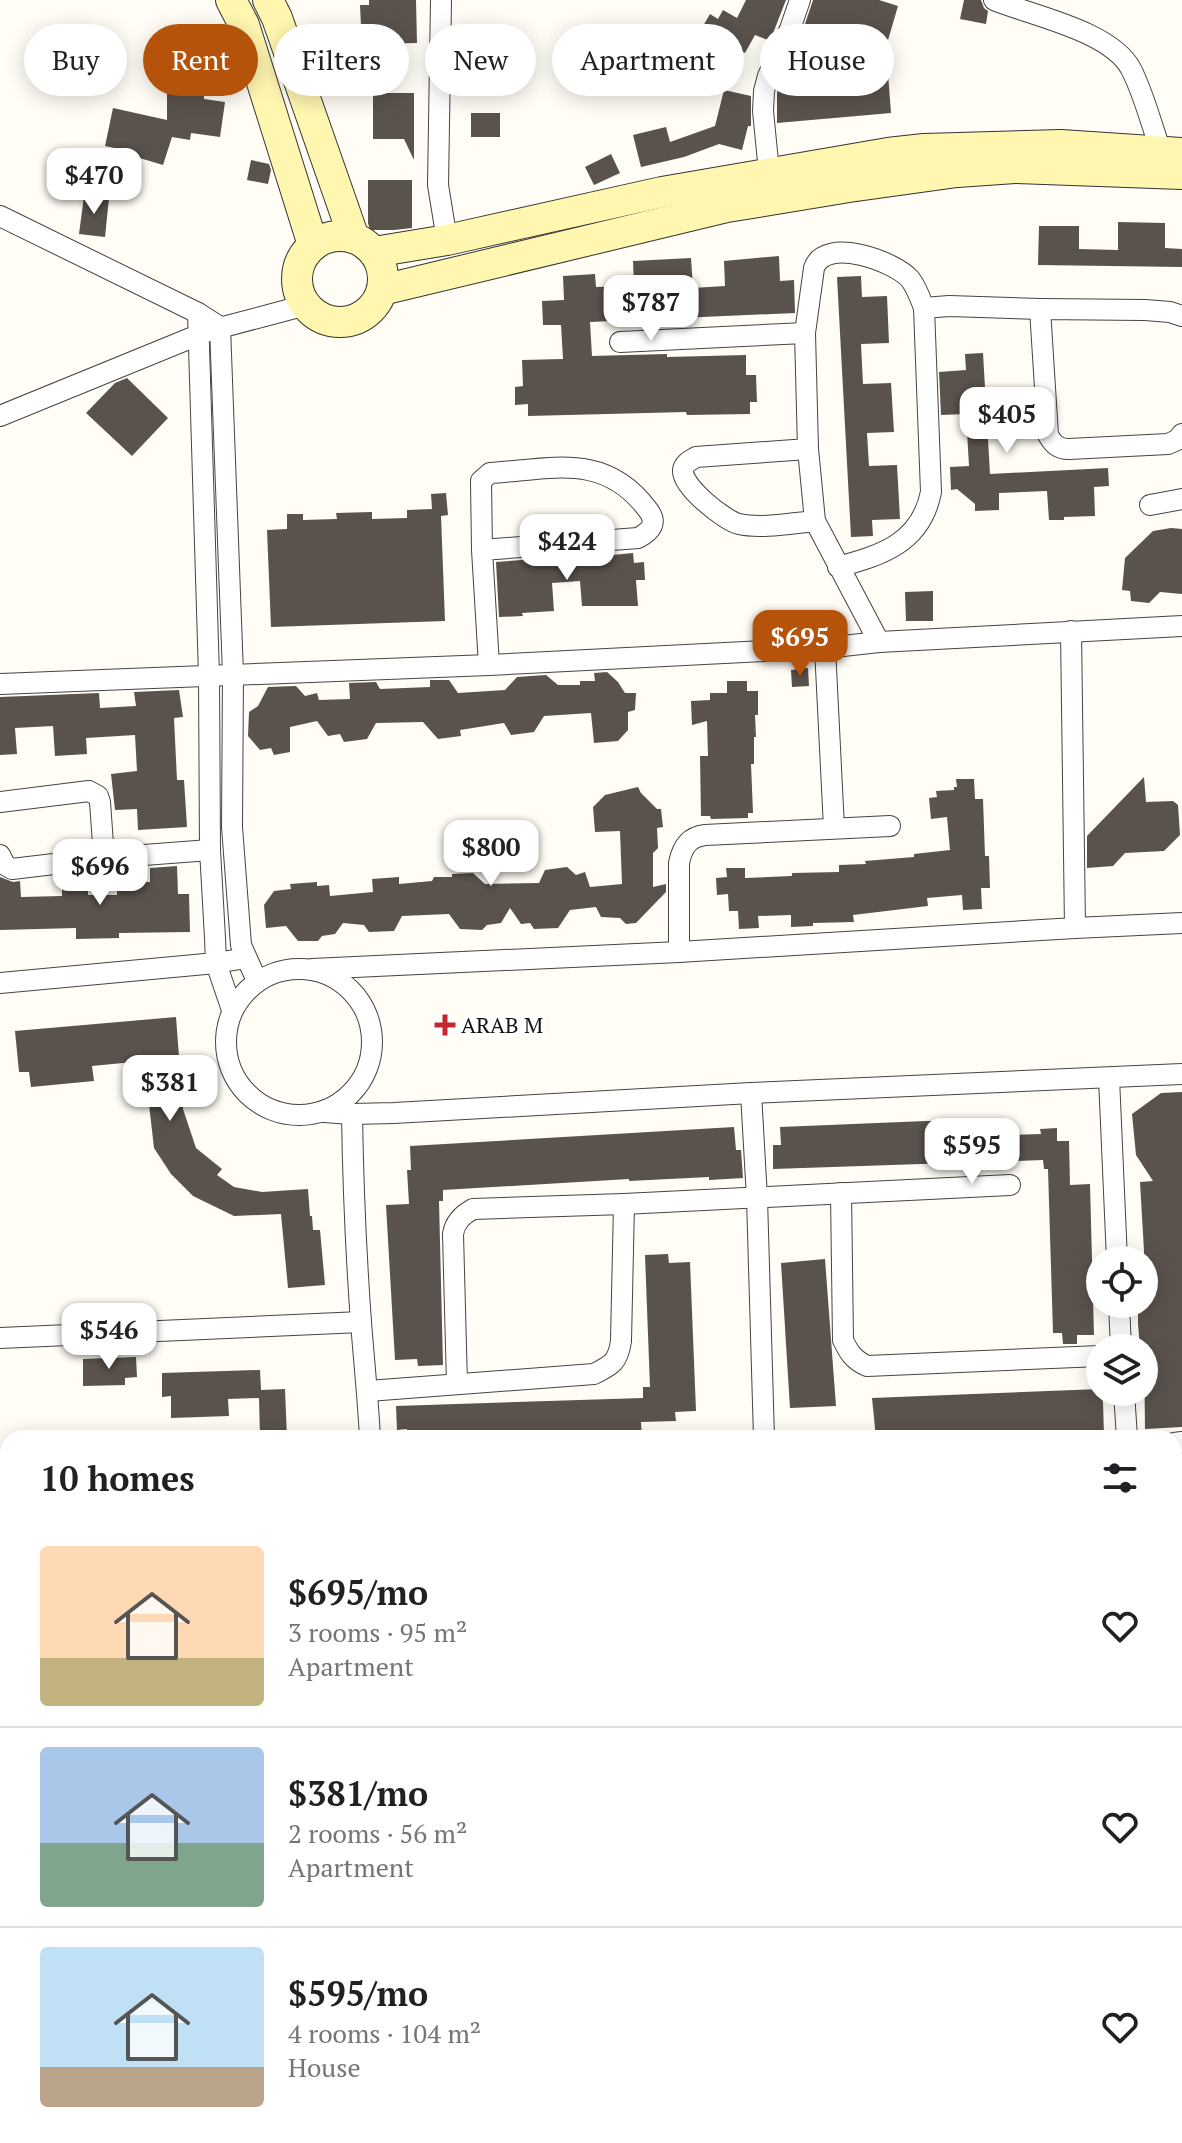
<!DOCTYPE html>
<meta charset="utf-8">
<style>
:root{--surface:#fff;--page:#f6f6f6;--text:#202124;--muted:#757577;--line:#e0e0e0;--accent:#b45309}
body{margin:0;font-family:"PT Serif",serif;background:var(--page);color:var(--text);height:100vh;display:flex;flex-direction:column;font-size:30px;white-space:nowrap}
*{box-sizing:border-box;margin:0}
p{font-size:26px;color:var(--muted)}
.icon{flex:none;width:44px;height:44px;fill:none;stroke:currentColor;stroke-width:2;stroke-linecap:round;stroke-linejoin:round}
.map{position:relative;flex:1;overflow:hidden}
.drawer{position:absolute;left:0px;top:1430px;width:1182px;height:714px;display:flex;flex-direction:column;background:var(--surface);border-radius:24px 24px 0 0;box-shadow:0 4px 20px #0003}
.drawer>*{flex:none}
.top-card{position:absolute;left:24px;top:24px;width:1134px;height:72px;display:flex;gap:16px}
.controls{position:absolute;left:1086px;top:1246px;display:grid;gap:16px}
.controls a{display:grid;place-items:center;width:72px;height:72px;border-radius:50%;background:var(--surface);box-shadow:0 4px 20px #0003;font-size:40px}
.price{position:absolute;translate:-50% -68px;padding:0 18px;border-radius:16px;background:#fff;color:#222;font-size:26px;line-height:52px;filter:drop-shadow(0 2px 4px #0008)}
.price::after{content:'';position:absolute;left:50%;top:48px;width:24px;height:18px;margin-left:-12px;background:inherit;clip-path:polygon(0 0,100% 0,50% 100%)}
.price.active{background:var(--accent);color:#fff}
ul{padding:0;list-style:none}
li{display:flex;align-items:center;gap:24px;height:200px;padding:0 40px}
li+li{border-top:2px solid var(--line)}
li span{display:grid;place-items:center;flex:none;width:224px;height:160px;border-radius:8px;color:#555}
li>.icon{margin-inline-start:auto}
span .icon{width:96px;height:96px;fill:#fffc;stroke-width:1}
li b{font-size:34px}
h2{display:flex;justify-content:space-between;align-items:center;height:96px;padding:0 40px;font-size:34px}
.chip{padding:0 28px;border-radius:36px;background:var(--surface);box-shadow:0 4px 20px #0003;font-size:28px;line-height:72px}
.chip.active{background:var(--accent);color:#fff}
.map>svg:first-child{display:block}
.green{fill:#d5ebbd}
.building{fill:#5a524d}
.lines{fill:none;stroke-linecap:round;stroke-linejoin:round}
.street-casing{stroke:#444;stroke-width:22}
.secondary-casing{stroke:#333;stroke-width:32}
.street{stroke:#fff;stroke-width:20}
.secondary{stroke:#fff6b0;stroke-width:30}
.rail{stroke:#c4262e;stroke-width:6}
.poi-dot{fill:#c4262e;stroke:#fff;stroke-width:3}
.labels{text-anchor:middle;stroke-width:8;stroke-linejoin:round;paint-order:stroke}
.poi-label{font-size:22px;fill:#111;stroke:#fff;text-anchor:start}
</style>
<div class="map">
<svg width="1182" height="2143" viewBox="0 0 1182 2143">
<rect width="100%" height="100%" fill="#fffdf5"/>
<polygon class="green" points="0,1955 8,1957 8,1995 0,1993"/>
<g class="building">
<polygon points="369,0 416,0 417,43 373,44 372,25 361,26 360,5 369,5"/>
<polygon points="746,0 786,0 770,41 755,35 745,53 723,42 718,50 696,38 710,14 718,19 723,10 737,18"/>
<polygon points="813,0 879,0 898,6 886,47 891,113 777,123 777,93 780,80 793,79 802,54 794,51 802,33"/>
<polygon points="964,0 981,0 984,8 988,11 986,24 960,19"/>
<polygon points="167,52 204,53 204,99 225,102 220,137 191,133 190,140 172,137 163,165 133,156 134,152 105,146 113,108 167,120"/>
<polygon points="724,90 751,96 751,126 748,126 742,150 719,144 684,157 641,167 633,135 666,127 670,142 715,126"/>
<polygon points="373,93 414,93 414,160 404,139 373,139"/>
<rect x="471" y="113" width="29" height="24"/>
<polygon points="611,154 620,173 594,185 585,167"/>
<polygon points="251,160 269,164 271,170 268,184 247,180"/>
<polygon points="368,180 412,180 412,228 394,230 370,230 368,223"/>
<polygon points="84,196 109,198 105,237 79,234"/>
<polygon points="1118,222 1165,223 1165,248 1182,249 1182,267 1038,265 1039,226 1079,226 1079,249 1118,250"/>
<polygon points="779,256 780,281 794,280 795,313 590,322 592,356 667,354 667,357 746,355 746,375 756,375 757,402 750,402 750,414 687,415 686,412 528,416 528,404 515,405 515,387 523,386 522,360 563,359 561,325 543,325 542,301 564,300 563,276 595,274 596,287 634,286 633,261 691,258 693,288 725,286 724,261"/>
<polygon points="861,276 862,297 887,296 889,343 861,344 863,384 891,383 894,432 867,433 869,466 897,465 900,519 872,520 873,536 851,537 837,277"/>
<polygon points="983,353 990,474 1108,468 1109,486 1094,487 1095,516 1064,517 1064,520 1049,520 1047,491 999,493 999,510 975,511 975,504 957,489 951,490 950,467 969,466 966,414 941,415 939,372 966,370 965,354"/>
<polygon points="127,378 168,418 132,456 86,413 115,383"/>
<polygon points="446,493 448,515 441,516 445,621 271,627 267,530 287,529 287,514 303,514 303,520 337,519 336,513 372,512 372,519 407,518 407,510 432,509 431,494"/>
<polygon points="1171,528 1182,529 1182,594 1160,592 1149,603 1131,601 1130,591 1122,590 1125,558 1153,531"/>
<polygon points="633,553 634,563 644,562 645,580 636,580 638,606 582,606 580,581 552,583 554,611 522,613 523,616 499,617 496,562 602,554 602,556"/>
<polygon points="933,591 933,621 906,621 905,592"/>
<polygon points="808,668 809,686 792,687 791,670"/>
<polygon points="607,672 618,682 625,693 636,693 635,710 628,712 628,730 618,741 594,743 591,713 544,716 534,732 511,735 504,723 460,730 461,736 438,739 423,722 376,723 367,739 344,742 340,734 328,736 317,721 290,727 290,752 274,755 271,748 260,750 248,736 249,712 258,706 268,687 296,686 305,696 317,693 319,700 350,699 349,683 376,682 380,689 430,687 430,680 449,680 458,693 505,690 517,677 546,675 558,685 580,685 580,681 595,681 594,673"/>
<polygon points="727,681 747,681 747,691 758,691 758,715 755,715 756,737 754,737 754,764 751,764 753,813 748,813 748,818 711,819 710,816 701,816 700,756 708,756 707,721 692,725 691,701 710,700 710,693 727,693"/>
<polygon points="179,690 183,717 174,718 177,780 184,780 187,827 138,830 137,809 115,810 111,774 137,771 135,735 86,738 87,754 55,756 53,726 15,728 17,754 0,755 0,697 99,693 100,708 136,706 134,692"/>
<polygon points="1144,777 1146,802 1173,801 1178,805 1180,835 1164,851 1125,853 1113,866 1087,868 1087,836"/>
<polygon points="956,779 974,779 975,799 983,799 985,856 989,856 990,888 981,888 982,909 963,910 962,895 927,898 928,906 853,915 854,922 813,923 813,926 791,927 791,915 758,916 759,928 739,929 738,911 729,911 728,894 717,895 716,878 727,877 726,868 745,868 745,878 792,876 792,873 839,872 839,865 866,864 865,861 914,857 914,854 950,850 947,817 931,819 929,798 937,797 936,791 954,790 954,787 957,787"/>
<polygon points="638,787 641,793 657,809 661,809 663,827 657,828 658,848 653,853 653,887 666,884 666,892 636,923 626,924 620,918 601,917 596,907 570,910 558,928 534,929 530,923 521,924 510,908 501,923 487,925 482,930 460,929 449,914 402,916 394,931 369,932 364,925 343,923 335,934 322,936 318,941 298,941 286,926 266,928 264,905 274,891 291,889 290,884 317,882 317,886 329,885 330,896 373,892 372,879 399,877 399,884 432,881 434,877 452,877 452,874 473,873 485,884 539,883 545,870 567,867 576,875 585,872 590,887 622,884 620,831 595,832 593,807 605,795"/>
<polygon points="177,866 178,894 189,894 190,932 119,933 119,938 76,939 76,928 0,930 0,877 13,882 20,881 21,897 62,896 62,876 88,873 88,895 117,895 117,883 150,882 150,868"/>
<polygon points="176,1017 183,1109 196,1148 222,1169 217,1175 234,1187 262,1192 308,1189 310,1216 312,1216 313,1230 320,1230 325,1285 288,1288 281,1214 234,1216 193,1196 171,1174 154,1148 144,1061 92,1066 94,1081 31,1087 29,1072 19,1072 15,1031"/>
<polygon points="1182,1092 1182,1427 1145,1429 1144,1348 1140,1348 1138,1324 1138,1304 1144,1304 1144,1251 1140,1182 1153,1181 1136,1155 1132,1114 1161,1093"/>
<polygon points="926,1121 1005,1121 1006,1135 1041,1134 1040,1129 1057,1128 1057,1141 1069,1141 1070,1185 1090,1184 1094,1335 1077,1335 1077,1344 1063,1344 1062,1333 1053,1333 1048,1169 1044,1169 1043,1160 773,1169 773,1145 781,1145 780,1127"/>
<polygon points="734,1127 736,1150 741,1150 743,1178 709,1180 709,1177 629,1181 629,1179 443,1190 443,1201 439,1201 443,1365 418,1366 417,1359 395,1360 386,1205 409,1204 407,1170 411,1170 410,1146"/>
<polygon points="668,1254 669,1263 690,1262 696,1411 675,1412 676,1421 641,1422 642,1438 407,1438 407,1429 397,1430 396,1406 643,1398 643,1387 650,1387 645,1255"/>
<polygon points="825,1259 836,1406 790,1408 781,1263"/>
<polygon points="136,1357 137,1377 125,1378 125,1385 83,1386 83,1359"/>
<polygon points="260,1370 261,1390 285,1389 287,1438 260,1438 259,1398 228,1399 229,1416 171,1418 171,1396 162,1397 162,1373"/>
<polygon points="1100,1389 1103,1402 1104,1436 1064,1438 876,1438 872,1398"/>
</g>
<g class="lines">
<g class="street-casing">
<g id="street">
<polyline points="441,0 438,185 447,240"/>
<path d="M994,0C1033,16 1111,31 1131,69C1144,94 1151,124 1161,151"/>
<polyline points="769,172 763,111 764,91 768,76 790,29 800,0"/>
<polyline points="0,216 198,313 220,327 233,674 232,827 241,945 257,981"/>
<polyline points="924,308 949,306 1040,309"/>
<polyline points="198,313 209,676 210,850 215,938 216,963 232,1010"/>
<path d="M1182,316L1170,312L1145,310L1040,309L1048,435C1053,444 1058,449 1069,449L1168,444L1177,440L1182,434"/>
<polyline points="620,342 805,333"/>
<polyline points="0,416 208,331 306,305"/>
<path d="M808,449L696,457C691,460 684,463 683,470C681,486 725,521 739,524C761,529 793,523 815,521"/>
<polyline points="1150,505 1182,499"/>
<path d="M482,550L638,538C651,531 658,523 648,510C605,452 553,469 490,473L481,481L482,550L489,665"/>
<path d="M838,567C882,555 921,543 931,492L924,308C920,298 917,288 910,279C894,261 825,236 814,268L805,333L808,449L815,521L879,642"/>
<polyline points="825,648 834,828"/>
<polyline points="0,684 489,665 825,648 879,642 1182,626"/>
<polyline points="0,802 89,791 98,796 100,802 104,858"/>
<polyline points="0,855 5,865 12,869 104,858 210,850"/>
<polyline points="1075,928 1182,923"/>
<path d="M679,952V863C682,848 688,837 705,835L890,826"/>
<circle cx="299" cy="1042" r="73"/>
<polyline points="312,969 679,952 1075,928 1071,631"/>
<polyline points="0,983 216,963 246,958"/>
<polyline points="1109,1078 1117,1260"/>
<polyline points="751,1093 757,1198 764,1438"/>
<polyline points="324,1112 352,1114 394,1113 751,1093 1182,1074"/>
<path d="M352,1114C353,1183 356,1253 361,1322C364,1361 368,1399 370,1438"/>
<path d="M841,1193L843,1340C849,1353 854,1360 867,1366L1100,1356"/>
<polyline points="1119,1304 1121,1348"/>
<polyline points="0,1338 361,1322"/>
<path d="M457,1384L453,1234C455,1222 462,1215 473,1209L624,1204L1010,1185"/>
<path d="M368,1391L594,1374C612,1365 618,1362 621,1341L624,1204"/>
<polyline points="1124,1392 1127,1438"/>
<polyline points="1174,1443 1182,1442"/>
<polyline points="0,1500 8,1505"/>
<polyline points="1174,1543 1182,1543"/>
<polyline points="0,1658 8,1663"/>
<polyline points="1174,1688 1182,1687"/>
<polyline points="1174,1812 1182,1811"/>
<polyline points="0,1937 8,1938"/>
<polyline points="0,2004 8,2006"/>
<path d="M355,2136C367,2138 380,2143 390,2136"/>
<polyline points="289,2143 291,2136"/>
<polyline points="513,2143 514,2136"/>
</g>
</g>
<g class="secondary-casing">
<g id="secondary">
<polyline points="231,0 244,25 313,245"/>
<polyline points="268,0 277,18 354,238"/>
<circle cx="340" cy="279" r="43"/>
<polyline points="374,252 447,240 662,192 888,153 924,149 1061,145 1182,153"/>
<polyline points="382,290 727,207 849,187 957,172 1015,168 1182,174"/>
</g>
</g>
<use href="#street" class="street"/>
<use href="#secondary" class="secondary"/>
<g class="rail">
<polyline points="0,1611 8,1616"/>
<polyline points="1174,1929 1182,1928"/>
<polyline points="1174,1942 1182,1941"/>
</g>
</g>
<path class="poi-dot" d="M441 1013h8v8h8v8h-8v8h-8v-8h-8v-8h8z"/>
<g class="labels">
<g class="poi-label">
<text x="461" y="1033">ARAB M</text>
</g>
</g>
</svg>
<div class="controls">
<a><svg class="icon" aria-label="locate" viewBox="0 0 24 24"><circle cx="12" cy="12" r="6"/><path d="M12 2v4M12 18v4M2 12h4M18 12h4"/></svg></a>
<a><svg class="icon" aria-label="layers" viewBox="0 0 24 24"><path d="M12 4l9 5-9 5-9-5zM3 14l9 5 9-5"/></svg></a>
</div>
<b class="price" style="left:94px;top:216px">$470</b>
<b class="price" style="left:651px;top:343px">$787</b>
<b class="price" style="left:1007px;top:455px">$405</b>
<b class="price" style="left:567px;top:582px">$424</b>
<b class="price active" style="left:800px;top:678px">$695</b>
<b class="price" style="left:491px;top:888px">$800</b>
<b class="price" style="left:100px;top:907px">$696</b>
<b class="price" style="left:170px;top:1123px">$381</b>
<b class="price" style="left:972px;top:1186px">$595</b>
<b class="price" style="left:109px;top:1371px">$546</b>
<div class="top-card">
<a class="chip">Buy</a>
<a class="chip active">Rent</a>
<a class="chip">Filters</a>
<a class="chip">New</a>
<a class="chip">Apartment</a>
<a class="chip">House</a>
</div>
<section class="drawer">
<h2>10 homes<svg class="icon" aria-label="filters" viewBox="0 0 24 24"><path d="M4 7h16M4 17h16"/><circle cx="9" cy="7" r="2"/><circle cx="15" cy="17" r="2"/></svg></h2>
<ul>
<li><span style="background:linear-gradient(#ffd9b3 70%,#c2b280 0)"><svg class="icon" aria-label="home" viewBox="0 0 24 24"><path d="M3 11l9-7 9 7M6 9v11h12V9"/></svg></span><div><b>$695/mo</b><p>3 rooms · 95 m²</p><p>Apartment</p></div><svg class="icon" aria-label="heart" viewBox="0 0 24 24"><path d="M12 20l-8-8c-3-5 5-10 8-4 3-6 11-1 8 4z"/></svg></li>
<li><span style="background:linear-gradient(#a9c7e8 60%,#7fa58c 0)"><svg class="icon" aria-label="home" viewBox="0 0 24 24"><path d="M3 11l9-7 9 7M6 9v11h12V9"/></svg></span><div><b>$381/mo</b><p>2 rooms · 56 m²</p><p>Apartment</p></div><svg class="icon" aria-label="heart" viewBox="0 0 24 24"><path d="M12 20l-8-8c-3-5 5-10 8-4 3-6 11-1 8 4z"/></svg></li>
<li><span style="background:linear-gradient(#bfe0f5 75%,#b9a48a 0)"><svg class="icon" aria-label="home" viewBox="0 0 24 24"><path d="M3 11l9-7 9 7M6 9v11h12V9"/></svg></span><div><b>$595/mo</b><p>4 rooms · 104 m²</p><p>House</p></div><svg class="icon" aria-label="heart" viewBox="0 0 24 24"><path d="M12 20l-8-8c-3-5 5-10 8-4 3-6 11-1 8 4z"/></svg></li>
</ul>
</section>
</div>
